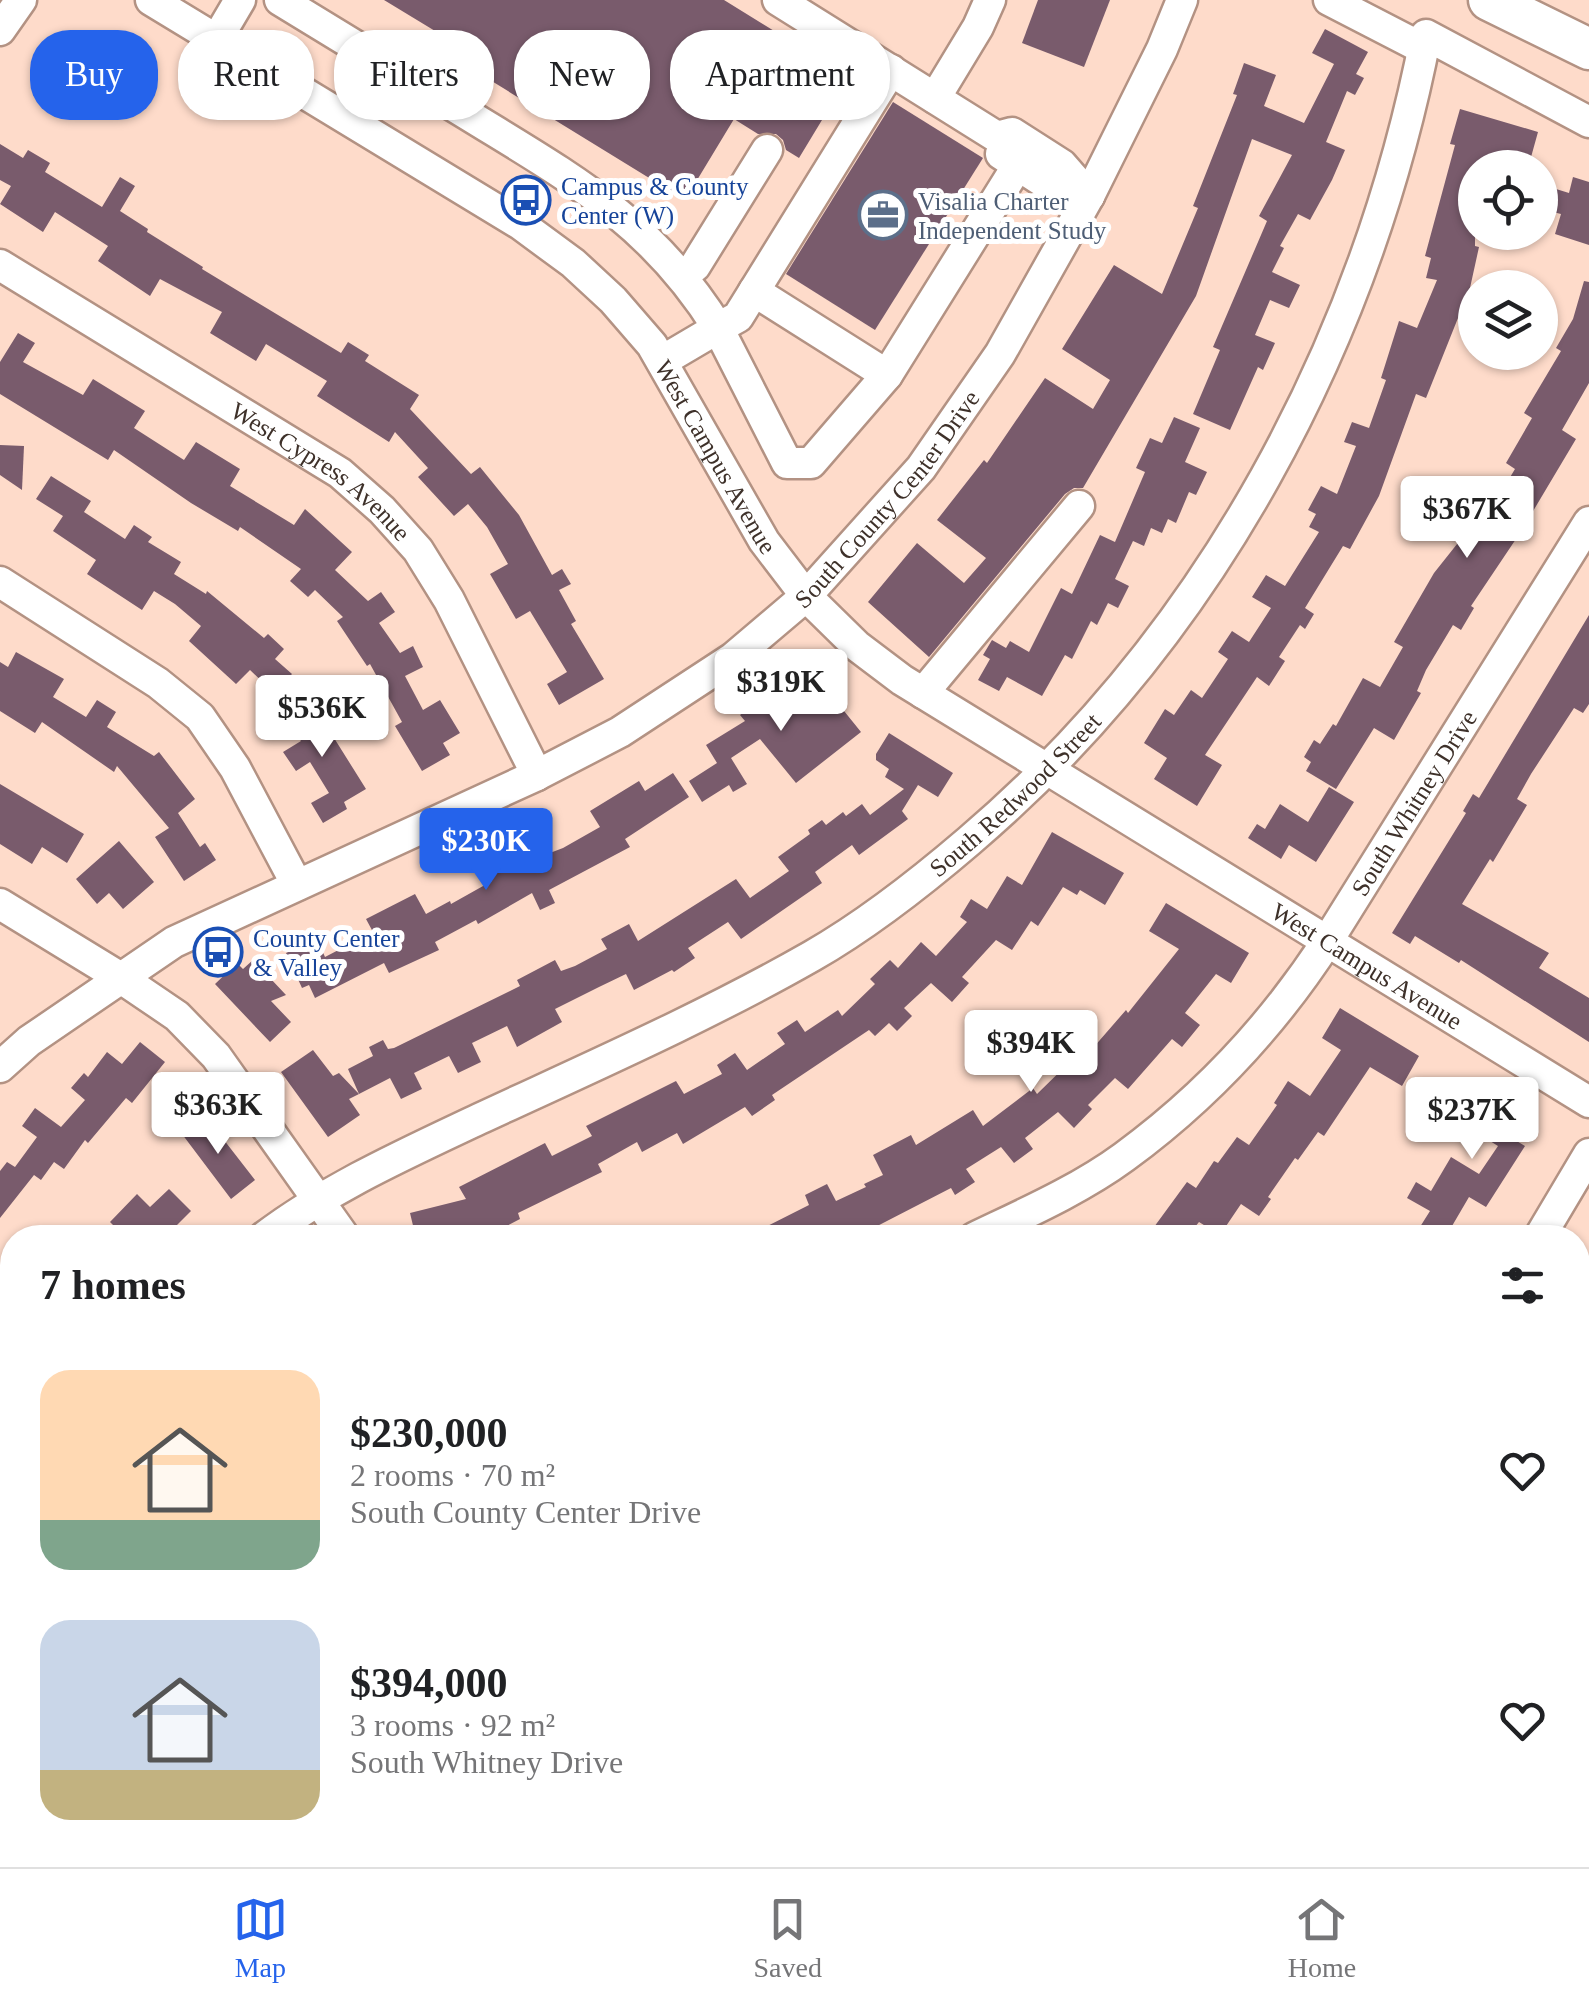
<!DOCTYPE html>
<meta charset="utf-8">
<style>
:root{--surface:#fff;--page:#f2f2f2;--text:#202124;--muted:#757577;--line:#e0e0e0;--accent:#2563eb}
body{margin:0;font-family:"Times New Roman",serif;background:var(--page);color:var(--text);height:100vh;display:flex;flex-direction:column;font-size:38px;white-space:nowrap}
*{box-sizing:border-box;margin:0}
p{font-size:32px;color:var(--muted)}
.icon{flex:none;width:55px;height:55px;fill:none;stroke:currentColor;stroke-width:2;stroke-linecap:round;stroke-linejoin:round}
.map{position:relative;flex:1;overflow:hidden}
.details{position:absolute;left:0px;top:1225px;width:1590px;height:642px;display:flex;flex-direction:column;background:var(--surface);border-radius:40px 40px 0 0;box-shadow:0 2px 8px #0004}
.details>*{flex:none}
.top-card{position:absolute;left:30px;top:30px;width:1000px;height:90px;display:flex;gap:20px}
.fabs{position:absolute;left:1458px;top:150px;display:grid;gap:20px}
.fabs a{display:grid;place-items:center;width:100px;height:100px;border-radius:50%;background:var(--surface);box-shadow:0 2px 8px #0004;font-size:50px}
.price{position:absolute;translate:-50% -85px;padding:0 22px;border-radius:10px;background:#fff;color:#222;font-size:32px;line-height:65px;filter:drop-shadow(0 2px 5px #0008)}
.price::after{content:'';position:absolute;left:50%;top:60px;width:30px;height:22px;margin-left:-15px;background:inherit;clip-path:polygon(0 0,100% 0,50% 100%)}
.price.active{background:var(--accent);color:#fff}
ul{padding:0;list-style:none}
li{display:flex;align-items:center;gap:30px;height:250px;padding:0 40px}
li span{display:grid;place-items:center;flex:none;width:280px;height:200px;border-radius:30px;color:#555}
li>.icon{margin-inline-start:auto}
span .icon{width:120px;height:120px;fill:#fffc;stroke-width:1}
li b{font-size:42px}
h2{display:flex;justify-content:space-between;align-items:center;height:120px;padding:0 40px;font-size:42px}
.tag{padding:0 35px;border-radius:40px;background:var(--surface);box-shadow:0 2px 8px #0004;font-size:35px;line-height:90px}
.tag.active{background:var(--accent);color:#fff}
.menu{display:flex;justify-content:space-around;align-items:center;height:140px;border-top:2px solid var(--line);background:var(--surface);font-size:28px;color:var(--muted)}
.menu a{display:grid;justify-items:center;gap:5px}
.menu .active{color:var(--accent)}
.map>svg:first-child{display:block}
.building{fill:#795b6c}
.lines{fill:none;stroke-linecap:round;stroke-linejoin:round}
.minor-casing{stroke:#b39283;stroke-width:35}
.major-casing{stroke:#b39283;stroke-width:45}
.minor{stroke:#fff;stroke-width:30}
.major{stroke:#fff;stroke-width:40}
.labels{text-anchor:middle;stroke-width:10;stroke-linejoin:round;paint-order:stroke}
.transit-label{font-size:25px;fill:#164399;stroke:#fff;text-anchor:start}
.service-label{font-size:25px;fill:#4e5e75;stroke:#fff;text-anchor:start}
.street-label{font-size:25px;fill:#3e312a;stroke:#fff}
</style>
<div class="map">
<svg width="1589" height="1867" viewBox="0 0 1589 1867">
<rect width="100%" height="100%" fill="#fedbca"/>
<g class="building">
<polygon points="384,0 724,0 810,53 806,59 845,82 799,158 786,150 783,140 776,134 758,134 734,119 685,200 433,45 440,34"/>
<polygon points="1038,0 1110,0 1084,67 1022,43"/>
<polygon points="1325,29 1368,52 1356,74 1364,78 1355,95 1347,91 1326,142 1345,150 1332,180 1310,220 1298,214 1280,246 1284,248 1272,272 1300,285 1289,308 1270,300 1255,335 1275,343 1263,370 1258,367 1230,430 1193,414 1220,350 1213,347 1267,221 1259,216 1292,155 1252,139 1196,296 1083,488 1074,488 1065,494 929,657 868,602 917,543 964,583 986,558 937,520 984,460 987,463 1045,378 1093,409 1110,380 1062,349 1114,265 1162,294 1198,208 1193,206 1237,95 1233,94 1244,63 1276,75 1264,106 1304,123 1334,64 1312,53"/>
<polygon points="893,102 983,158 875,330 786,274"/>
<polygon points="1460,109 1538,132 1528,168 1475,168 1475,246 1479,247 1470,288 1426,398 1416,394 1379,496 1350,549 1343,546 1305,608 1314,614 1305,629 1300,625 1279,657 1285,661 1269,686 1257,677 1205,755 1222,765 1197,806 1154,779 1167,758 1144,743 1165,709 1174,715 1191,690 1202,698 1228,659 1218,652 1232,631 1249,642 1271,608 1252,597 1266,575 1285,586 1319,532 1309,527 1316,514 1308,510 1321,486 1337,494 1356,446 1344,442 1352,422 1369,428 1386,380 1381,378 1399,321 1417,328 1437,280 1426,278 1431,258 1425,256 1455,145 1450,144"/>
<polygon points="0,144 23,158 28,150 50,163 45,172 102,207 120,177 135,186 120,211 148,229 147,232 203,267 202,269 341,353 348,342 369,355 365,361 419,395 410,409 471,474 480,467 519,515 552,575 562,569 571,584 559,590 576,621 571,624 604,679 559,705 547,684 567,672 530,611 516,619 490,574 508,564 487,527 468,504 454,516 418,477 428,468 395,432 389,442 317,396 327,381 266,344 256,361 210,333 222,312 160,279 150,296 98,261 108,246 55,212 43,232 0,204 11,186 0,180"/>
<polygon points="1573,177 1589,182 1589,245 1555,234 1561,214 1549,211 1556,189 1569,193"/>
<polygon points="1584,281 1589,282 1589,383 1562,430 1576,439 1520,533 1471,606 1474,608 1461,630 1453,625 1426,670 1417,691 1421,693 1394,740 1374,728 1336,789 1306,771 1311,762 1304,757 1314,740 1320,744 1333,724 1336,726 1363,678 1380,687 1403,647 1394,642 1434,573 1465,534 1473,539 1515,469 1506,463 1532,418 1524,413 1561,351 1556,348 1573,319"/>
<polygon points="18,333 35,343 23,362 83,395 93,379 145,411 134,428 184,460 196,442 240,469 230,486 294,525 305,509 352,552 335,570 368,601 381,592 395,612 379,623 400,653 413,646 423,667 405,676 423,710 440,700 460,733 443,743 450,755 422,771 395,726 402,722 370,664 367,666 337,621 343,617 315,590 308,597 290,581 301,569 240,527 238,531 191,503 114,450 108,460 0,394 0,362"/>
<polygon points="1174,417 1200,428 1185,462 1207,472 1196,495 1189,492 1176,523 1168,519 1162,533 1151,528 1144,546 1133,541 1115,579 1129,586 1118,608 1108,603 1097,625 1091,621 1072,659 1065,655 1042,696 1007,677 999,691 978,680 990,659 983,655 992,640 1006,648 1010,641 1029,652 1061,588 1072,594 1100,535 1115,542 1145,472 1136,468 1150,438 1162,443"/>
<polygon points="0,445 24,446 22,490 0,475"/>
<polygon points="51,476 91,501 84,512 125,539 134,525 152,537 148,542 181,562 174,574 206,594 207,591 264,638 268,634 284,649 275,659 292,674 274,693 250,670 236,684 189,641 201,626 175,604 154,591 142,610 87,574 96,560 53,531 63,516 36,499"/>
<polygon points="1589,615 1589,704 1583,713 1574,708 1531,774 1517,799 1527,805 1493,862 1490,859 1462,904 1549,953 1539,968 1589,998 1589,1042 1461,960 1459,963 1415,936 1410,944 1392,933 1466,813 1463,811 1473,794 1479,798"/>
<polygon points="16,652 64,679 53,697 86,717 97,700 116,712 107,727 154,756 159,752 195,799 178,813 200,847 205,843 216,860 184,881 155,837 169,828 117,766 114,772 42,722 35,733 0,711 0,662 8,667"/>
<polygon points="801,665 837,709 840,706 861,732 796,783 760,739 731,758 747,784 733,792 729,785 702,802 689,781 717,763 706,745 745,721 740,715"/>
<polygon points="309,698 366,789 344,802 347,809 323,823 311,803 329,793 310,762 296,771 283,752 301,741 283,715"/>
<polygon points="889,733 953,773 938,797 918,785 902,811 908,819 859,855 852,845 815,872 822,883 741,939 728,922 688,948 695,958 674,972 672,970 634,990 626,974 599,987 555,1009 562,1022 517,1047 507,1026 472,1043 481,1062 458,1073 449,1056 414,1073 422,1089 401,1099 390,1078 359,1094 348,1069 373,1056 369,1047 383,1040 388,1049 394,1048 520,986 517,980 555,960 561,971 575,966 607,949 601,939 629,924 638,941 736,879 750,898 789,871 778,857 810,834 808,830 822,820 826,825 843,812 846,816 862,804 870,815 904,789 885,777 889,769 876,760 876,754"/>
<polygon points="673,773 689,797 625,839 630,847 549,890 555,903 540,910 532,893 478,924 476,920 435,942 439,950 389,973 384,963 315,998 309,985 302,988 286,953 317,939 325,957 373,932 366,919 415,894 426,914 450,901 451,904 492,881 483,865 534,840 542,856 563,848 600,827 590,811 639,781 645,791"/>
<polygon points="0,784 84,834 67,863 42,847 32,864 0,844"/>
<polygon points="1329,787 1354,802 1316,862 1289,845 1281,859 1248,838 1257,824 1265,829 1280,804 1308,822"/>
<polygon points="1052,832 1124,873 1105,905 1080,890 1077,895 1063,887 1038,926 1031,921 1012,950 996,940 962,977 969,983 952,1002 931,983 904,1008 912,1016 897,1031 889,1023 875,1036 869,1030 772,1095 775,1100 752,1116 745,1107 683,1144 677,1133 642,1152 637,1142 598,1164 602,1172 518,1213 520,1219 484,1238 416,1238 410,1213 466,1199 459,1187 545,1143 552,1156 592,1136 586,1126 676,1081 684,1094 722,1074 717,1065 735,1053 747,1070 785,1044 777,1033 797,1020 805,1032 838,1010 842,1016 875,984 870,979 890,960 898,968 921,942 936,956 967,922 960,917 971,899 987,909 1007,876 1022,885"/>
<polygon points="119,841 154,882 123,909 109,893 97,904 76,879"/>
<polygon points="1166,903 1249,953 1231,983 1216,974 1185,1013 1200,1025 1182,1047 1172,1039 1128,1089 1115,1078 1088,1105 1092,1109 1074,1128 1058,1112 1025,1138 1033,1149 1014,1163 1001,1147 966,1169 975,1182 955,1195 951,1188 854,1238 847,1229 828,1238 744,1238 809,1205 805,1195 827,1184 836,1201 866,1187 864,1184 883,1175 873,1155 911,1135 916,1145 973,1110 983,1126 1033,1088 1037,1094 1081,1051 1086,1056 1126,1010 1128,1013 1179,949 1149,931"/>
<polygon points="253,960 286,995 271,1001 291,1022 270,1042 215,984 237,963 243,969"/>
<polygon points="1340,1008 1419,1056 1402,1086 1370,1067 1324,1136 1318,1132 1298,1160 1295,1158 1268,1197 1271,1199 1259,1216 1241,1204 1220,1235 1199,1222 1186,1238 1146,1238 1187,1182 1196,1188 1214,1161 1218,1163 1237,1137 1249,1145 1277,1105 1274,1103 1288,1081 1310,1096 1341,1050 1322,1038"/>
<polygon points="140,1042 165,1062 132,1103 126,1098 88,1143 85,1140 64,1169 54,1162 41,1180 34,1175 0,1218 0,1171 7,1162 15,1167 37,1137 22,1126 35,1108 61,1127 85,1100 71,1088 84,1073 88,1077 107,1052 122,1064"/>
<polygon points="313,1050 333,1076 339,1073 359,1094 349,1099 360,1115 328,1137 281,1072"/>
<polygon points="1473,1081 1530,1118 1515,1140 1525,1146 1486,1207 1469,1197 1445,1238 1413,1238 1430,1211 1407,1198 1416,1182 1431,1191 1451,1157 1479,1174 1498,1146 1450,1116"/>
<polygon points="194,1119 201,1128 210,1122 255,1180 231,1199 179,1130"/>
<polygon points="169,1189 191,1211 164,1238 126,1238 110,1222 137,1194 150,1207"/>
</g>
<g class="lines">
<g class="minor-casing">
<g id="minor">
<path id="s1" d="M151,0L520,224L573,263L613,300L652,345L764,541L806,596L857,646L902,680L1589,1102"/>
<path d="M280,0C343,39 407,77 470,116C574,180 652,222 718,328L662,361"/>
<polyline points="778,0 997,137 1012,133 1062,165 1089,196"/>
<polyline points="1329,0 1424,49"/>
<polyline points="0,30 21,0"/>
<polyline points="217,39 240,0"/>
<polyline points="891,70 738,317 718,328 787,463 811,463 887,375 1018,165"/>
<polyline points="935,98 978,27 990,0"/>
<polyline points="1001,154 1050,186 1089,196"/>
<path id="s2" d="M0,265L340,473L382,510L418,550L449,600L537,775"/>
<polyline points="683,276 695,266 767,150"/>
<polyline points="754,291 887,375"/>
<polyline points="0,582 158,683 200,717 235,768 297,885"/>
<polyline points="923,693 1079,506"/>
<polyline points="0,904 121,978 177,1016 216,1056 345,1238"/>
<path id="s3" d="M0,1067L29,1041L174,942L537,775L620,732L733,658L806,596L921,468L1000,354L1089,196L1162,49L1182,0"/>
<path id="s4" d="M263,1238C329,1188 405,1154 479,1119C591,1067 705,1017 812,956C868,924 920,883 969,841C1210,636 1366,344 1426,35L1589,122"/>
<path id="s5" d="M974,1238C1024,1214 1079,1190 1124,1157C1206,1097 1273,1025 1328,940L1589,522"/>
<polyline points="1539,1238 1589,1154"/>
<polyline points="0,1519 12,1500"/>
<polyline points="1578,1811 1589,1818"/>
<polyline points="0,1836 12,1844"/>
<polyline points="31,1855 50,1867"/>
<polyline points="116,1867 124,1855"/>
<polyline points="439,1867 447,1855"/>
<polyline points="762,1867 770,1855"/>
<polyline points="1372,1867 1380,1855"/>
</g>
</g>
<g class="major-casing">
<polyline id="major" points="1489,0 1589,49"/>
</g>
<use href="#minor" class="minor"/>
<use href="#major" class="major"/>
</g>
<defs>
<g id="bus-ring" transform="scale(2.5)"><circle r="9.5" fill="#fff" stroke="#1a4fb4" stroke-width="1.5"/><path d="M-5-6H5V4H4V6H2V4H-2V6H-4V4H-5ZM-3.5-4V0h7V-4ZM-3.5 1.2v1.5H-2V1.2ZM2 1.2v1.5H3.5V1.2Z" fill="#1a4fb4"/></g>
<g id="office-ring" transform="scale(2.5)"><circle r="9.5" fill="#fff" stroke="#5c6f8a" stroke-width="1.5"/><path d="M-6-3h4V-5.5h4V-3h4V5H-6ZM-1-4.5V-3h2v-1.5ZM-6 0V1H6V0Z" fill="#5c6f8a"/></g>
</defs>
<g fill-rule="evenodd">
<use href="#bus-ring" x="526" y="200"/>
<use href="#office-ring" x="883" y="215"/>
<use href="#bus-ring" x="218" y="952"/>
</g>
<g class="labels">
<g class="transit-label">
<text x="561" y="195">Campus &amp; County<tspan x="561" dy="29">Center (W)</tspan></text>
<text x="253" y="947">County Center<tspan x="253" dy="29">&amp; Valley</tspan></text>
</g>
<g class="service-label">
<text x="918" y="210">Visalia Charter<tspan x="918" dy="29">Independent Study</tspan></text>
</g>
<g class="street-label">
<text dy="9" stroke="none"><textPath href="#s1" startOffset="740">West Campus Avenue</textPath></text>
<text dy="9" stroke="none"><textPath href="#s2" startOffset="382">West Cypress Avenue</textPath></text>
<text dy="9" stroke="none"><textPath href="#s3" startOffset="1065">South County Center Drive</textPath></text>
<text dy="9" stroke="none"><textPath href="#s4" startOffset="878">South Redwood Street</textPath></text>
<text dy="9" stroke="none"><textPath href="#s5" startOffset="632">South Whitney Drive</textPath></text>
<text dy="9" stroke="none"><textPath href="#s1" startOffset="1580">West Campus Avenue</textPath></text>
</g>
</g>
</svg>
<div class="fabs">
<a><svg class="icon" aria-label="locate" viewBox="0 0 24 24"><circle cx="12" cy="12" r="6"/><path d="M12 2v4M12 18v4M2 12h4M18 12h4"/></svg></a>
<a><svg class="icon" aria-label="layers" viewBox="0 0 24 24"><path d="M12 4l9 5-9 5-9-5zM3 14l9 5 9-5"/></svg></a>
</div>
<b class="price" style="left:1467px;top:561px">$367K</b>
<b class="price" style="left:781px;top:734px">$319K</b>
<b class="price" style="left:322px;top:760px">$536K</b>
<b class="price active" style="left:486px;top:893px">$230K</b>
<b class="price" style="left:1031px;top:1095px">$394K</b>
<b class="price" style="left:218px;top:1157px">$363K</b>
<b class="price" style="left:1472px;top:1162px">$237K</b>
<div class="top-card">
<a class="tag active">Buy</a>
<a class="tag">Rent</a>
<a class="tag">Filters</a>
<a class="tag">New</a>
<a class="tag">Apartment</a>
</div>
<section class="details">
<h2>7 homes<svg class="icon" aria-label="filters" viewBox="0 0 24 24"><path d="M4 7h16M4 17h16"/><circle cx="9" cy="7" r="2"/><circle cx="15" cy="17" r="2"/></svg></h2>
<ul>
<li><span style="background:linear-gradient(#ffd9b3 75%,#7fa58c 0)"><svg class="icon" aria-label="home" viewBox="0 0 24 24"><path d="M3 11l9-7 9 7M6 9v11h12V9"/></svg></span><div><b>$230,000</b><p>2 rooms · 70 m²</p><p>South County Center Drive</p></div><svg class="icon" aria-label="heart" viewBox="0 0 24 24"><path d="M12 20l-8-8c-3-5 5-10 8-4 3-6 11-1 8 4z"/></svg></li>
<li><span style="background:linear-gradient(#c9d6e8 75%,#c2b280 0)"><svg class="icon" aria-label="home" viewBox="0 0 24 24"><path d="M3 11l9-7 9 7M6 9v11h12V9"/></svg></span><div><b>$394,000</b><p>3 rooms · 92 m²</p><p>South Whitney Drive</p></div><svg class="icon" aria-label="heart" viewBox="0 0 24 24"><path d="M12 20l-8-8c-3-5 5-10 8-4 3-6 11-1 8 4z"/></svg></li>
</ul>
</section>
</div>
<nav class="menu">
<a class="active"><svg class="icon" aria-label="map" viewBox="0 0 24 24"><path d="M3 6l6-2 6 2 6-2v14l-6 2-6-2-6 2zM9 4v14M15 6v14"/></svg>Map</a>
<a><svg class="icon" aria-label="saved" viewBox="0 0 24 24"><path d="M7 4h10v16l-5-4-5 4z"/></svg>Saved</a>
<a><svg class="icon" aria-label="home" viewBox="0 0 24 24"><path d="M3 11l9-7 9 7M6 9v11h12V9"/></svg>Home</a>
</nav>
